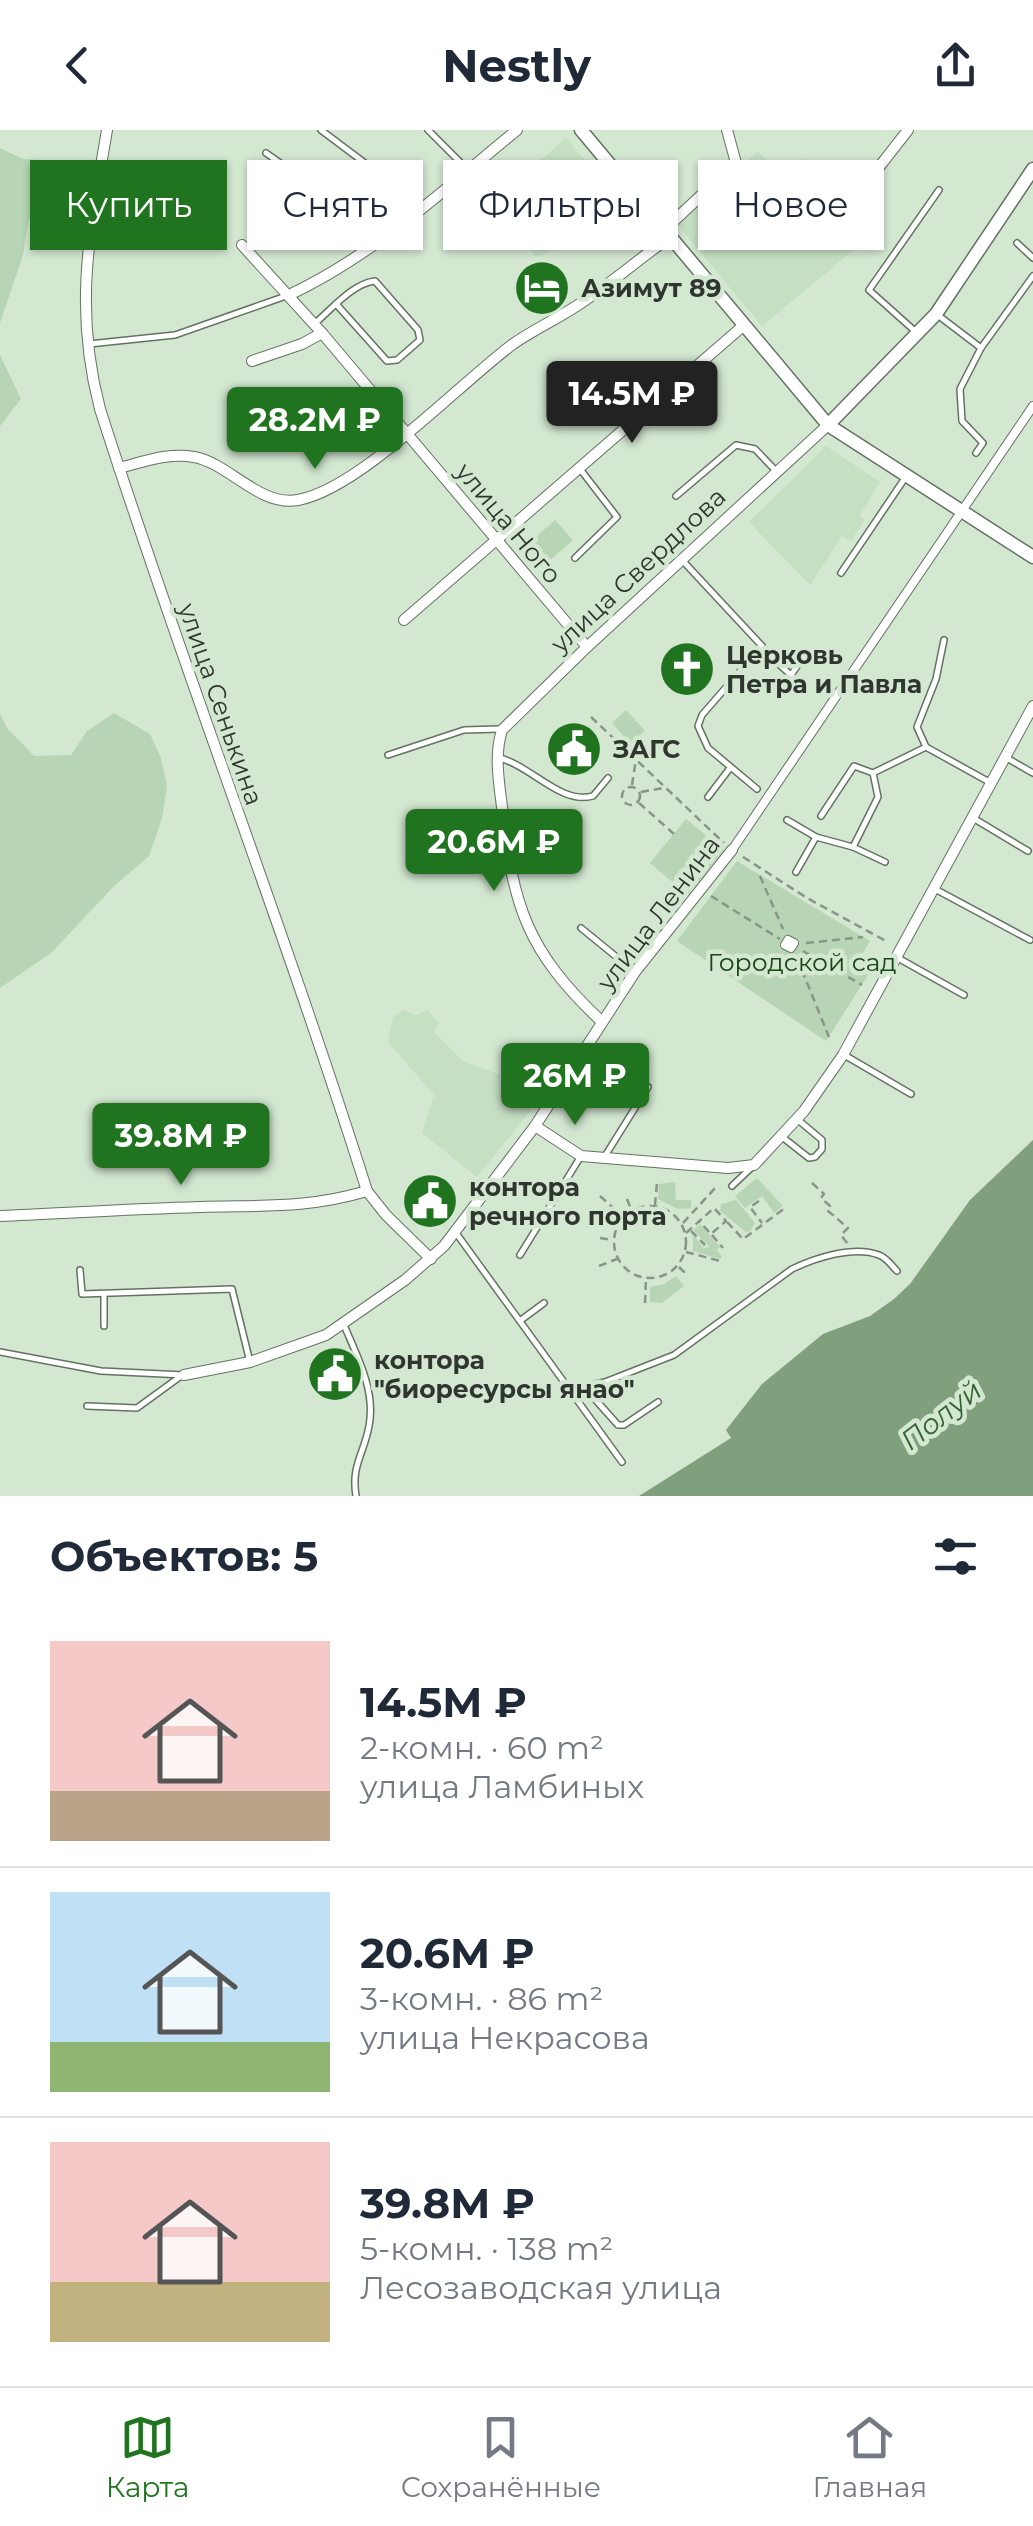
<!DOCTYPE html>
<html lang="ru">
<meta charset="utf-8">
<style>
:root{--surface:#fff;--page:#f6f6f7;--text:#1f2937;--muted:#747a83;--line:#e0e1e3;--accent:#20741f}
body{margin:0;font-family:Montserrat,sans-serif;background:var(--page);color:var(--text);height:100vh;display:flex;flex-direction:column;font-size:38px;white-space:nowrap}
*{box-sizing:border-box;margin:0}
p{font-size:32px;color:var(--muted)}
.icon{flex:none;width:55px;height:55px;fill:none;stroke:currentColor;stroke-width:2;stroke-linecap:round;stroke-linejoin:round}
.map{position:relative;height:1366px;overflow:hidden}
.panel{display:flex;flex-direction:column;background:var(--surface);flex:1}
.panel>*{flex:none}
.banner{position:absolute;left:30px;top:30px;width:975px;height:90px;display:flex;gap:20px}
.price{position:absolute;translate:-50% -85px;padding:0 22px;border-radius:10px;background:var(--accent);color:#fff;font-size:32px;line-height:65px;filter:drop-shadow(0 2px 5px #0008)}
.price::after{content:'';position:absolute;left:50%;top:60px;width:30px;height:22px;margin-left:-15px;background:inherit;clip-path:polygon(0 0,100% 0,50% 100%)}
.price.on{background:#222;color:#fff}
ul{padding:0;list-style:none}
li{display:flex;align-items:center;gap:30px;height:250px;padding:0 50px}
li+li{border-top:2px solid var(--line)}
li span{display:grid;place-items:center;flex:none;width:280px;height:200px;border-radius:0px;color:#555}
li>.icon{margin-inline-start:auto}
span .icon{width:120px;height:120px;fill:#fffc;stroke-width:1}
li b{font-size:42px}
h2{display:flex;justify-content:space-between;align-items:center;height:120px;padding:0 50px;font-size:42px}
.pill{padding:0 35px;border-radius:0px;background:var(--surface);box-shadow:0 2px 8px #0004;font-size:35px;line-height:90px}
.pill.on{background:var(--accent);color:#fff}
header{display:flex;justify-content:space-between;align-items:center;height:130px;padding:0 50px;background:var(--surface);font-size:45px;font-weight:700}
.menu{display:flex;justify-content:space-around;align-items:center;height:140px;border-top:2px solid var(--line);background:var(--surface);font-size:28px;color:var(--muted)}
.menu a{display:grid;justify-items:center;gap:5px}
.menu .on{color:var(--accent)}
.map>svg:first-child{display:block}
.built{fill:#c5dfc3}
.green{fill:#b7d5b4}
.water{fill:#80a07d}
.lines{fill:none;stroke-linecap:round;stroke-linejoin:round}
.service-casing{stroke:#627461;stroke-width:8}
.pedestrian-casing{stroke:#627461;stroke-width:10}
.minor-casing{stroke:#627461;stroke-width:12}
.tertiary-casing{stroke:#627461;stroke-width:15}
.path{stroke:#879686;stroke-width:2.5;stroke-dasharray:8 5;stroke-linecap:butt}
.service{stroke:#fff;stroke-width:5}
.pedestrian{stroke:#fff;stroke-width:8}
.minor{stroke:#fff;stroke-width:10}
.tertiary{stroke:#fff;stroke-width:12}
.labels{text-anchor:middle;stroke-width:9;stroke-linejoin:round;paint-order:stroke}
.poi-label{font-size:25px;font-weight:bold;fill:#2e362e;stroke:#d3e7d1;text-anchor:start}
.street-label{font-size:25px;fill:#2e362e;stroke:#d3e7d1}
.park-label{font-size:25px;fill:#184616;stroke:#d3e7d1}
.water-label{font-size:28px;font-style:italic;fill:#356433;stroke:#d3e7d1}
</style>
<header><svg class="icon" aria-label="back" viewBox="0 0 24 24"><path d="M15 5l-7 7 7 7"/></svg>Nestly<svg class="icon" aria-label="share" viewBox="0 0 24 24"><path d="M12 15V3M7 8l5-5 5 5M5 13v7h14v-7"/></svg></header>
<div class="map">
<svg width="1033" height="1366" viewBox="0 0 1033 1366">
<rect width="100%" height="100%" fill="#d3e7d1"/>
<g class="built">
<polygon points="566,8 619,70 564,117 536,127 526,116 536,84 512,55"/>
<polygon points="758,21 780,46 807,29 824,53 825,61 850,84 861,114 762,196 677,94"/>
<polygon points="826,316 880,352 859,386 864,390 851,411 842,406 810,455 749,392"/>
<polygon points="403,880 416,885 428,880 439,894 434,902 463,931 506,947 503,955 532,979 477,1047 422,1003 434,965 388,912 393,887"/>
</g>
<g class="green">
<polygon points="0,18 23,29 41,30 53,38 55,50 29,89 23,125 0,193"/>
<polygon points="772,79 788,98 770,114 753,95"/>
<polygon points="0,225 21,269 0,296"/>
<polygon points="555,390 573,410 547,433 529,413"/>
<polygon points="626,580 645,601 631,614 612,593"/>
<polygon points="114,583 150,604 161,628 167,656 162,688 149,726 114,756 51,823 0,858 0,584 7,598 34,626 71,625 87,601"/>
<polygon points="686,689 724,720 688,765 650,733"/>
<polygon points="737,731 870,811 855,836 868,845 826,911 677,811"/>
<polygon points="757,1048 783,1076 774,1083 762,1066 745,1078 735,1066"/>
<polygon points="675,1052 676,1070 691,1070 691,1078 678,1079 658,1069 659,1054"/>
<polygon points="736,1070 755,1093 750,1101 746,1102 720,1081 721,1074"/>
<polygon points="700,1094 720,1117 717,1120 722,1127 720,1129 693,1121 693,1105 704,1118 710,1117 693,1100"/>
<polygon points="676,1146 684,1156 662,1173 650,1172 650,1157 664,1154"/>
</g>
<polygon class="water" points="1033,1010 1033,1366 639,1366 731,1308 726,1300 762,1254 823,1204 870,1186 894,1169 910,1154 970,1070"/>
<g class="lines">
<g class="service-casing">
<g id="service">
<polyline points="321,0 406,64 419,80"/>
<polyline points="428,0 468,40"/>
<polyline points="266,23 384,106"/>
<polyline points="1017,113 1033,128"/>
<polyline points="939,186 981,218 960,259 962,291 983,313 976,323"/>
<path d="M314,194C331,180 353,153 375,151L418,200L420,210L397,230L387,231L337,175"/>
<polyline points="916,202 869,160 939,60"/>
<polyline points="89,214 175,205 286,166"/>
<polyline points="981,218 1033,146"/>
<polyline points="676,366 736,315 755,319 775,340"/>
<polyline points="575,428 617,387 580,339"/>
<polyline points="682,430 762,516 702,585 698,596 708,618 757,659"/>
<polyline points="841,443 905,348"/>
<polyline points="762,516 765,522 791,545 807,522"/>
<polyline points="782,558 791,545"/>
<polyline points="926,617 917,597 936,549 944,510"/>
<polyline points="388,625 464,600 499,599"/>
<polyline points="1005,627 1033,643"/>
<path d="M500,628C531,636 561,675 593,666L608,648"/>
<polyline points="708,667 730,638"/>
<polyline points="821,686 854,636 873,643"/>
<polyline points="973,688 1028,721"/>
<polyline points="787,690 816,707"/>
<polyline points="853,717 885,732"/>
<polyline points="796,742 816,707 853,717 878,667 873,643 926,617 991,653"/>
<polyline points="935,759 1030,810"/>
<polyline points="581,798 635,842"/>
<polyline points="898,828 964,865"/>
<polyline points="846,926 911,964"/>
<polyline points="781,1006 809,1028 815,1027 822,1019 822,1010 797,989"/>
<polyline points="605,1026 648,957"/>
<polyline points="732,1056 752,1037"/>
<polyline points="456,1103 622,1332"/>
<polyline points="520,1125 581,1026"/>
<polyline points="80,1140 82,1164 232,1159 250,1232"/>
<polyline points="521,1190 544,1173"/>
<path d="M344,1195C357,1226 376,1261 369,1296C364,1324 351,1335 356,1366"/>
<polyline points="104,1196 104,1164"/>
<polyline points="0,1222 101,1241 184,1245"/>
<polyline points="585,1258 618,1295 624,1295 658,1272"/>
<path d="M572,1259L605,1252L674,1225L792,1139C815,1128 854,1115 879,1125C887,1128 891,1135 897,1141"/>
<polyline points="87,1276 137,1278 181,1246"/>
</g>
</g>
<g class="pedestrian-casing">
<g id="pedestrian">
<polyline points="732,720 1033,276"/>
<polygon points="788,810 794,813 791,818 785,815"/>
</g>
</g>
<g class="minor-casing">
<g id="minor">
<path d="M107,0C90,102 73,176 100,279C184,542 284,798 367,1061L386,1085L431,1129"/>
<polyline points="876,41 908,0"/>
<polyline points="664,100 736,33 727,0"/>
<polyline points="242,115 322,203 587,517"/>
<path d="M289,165C376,124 443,60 517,0"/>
<polyline points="252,231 302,214 322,203"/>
<path d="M119,338C143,332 169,322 194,327C229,333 259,377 298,370C360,359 459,254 513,214C533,200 557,189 578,175C610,154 639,129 670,107"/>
<polyline points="404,490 743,196"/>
<path d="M601,891C527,821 513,777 502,677C499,652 494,625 502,600L587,517L828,295"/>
<polyline points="535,996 581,1026 728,1038 754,1035 804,981 843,925 1033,576"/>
<path d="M0,1086C67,1083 133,1079 200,1077C261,1075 306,1079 367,1061"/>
<polyline points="184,1245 250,1232 326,1205 405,1150 444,1116 535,996 635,842 732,720"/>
</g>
</g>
<g class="tertiary-casing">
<g id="tertiary">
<polyline points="581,0 828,295 1033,427"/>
<polyline points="828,295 936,184 1033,39"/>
</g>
</g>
<g class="path">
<polyline points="591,587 724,713"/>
<polyline points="632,655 636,629"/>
<circle cx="631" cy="666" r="9"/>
<polyline points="641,662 663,658"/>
<polyline points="639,673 674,704"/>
<polyline points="743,727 807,768 886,811"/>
<polyline points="760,746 783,799"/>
<polyline points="711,766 780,809"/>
<polyline points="806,813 863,807"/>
<polyline points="803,821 862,855"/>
<polyline points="797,828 829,907"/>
<polyline points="812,1053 824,1064 821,1068 830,1076 827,1080 848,1098 841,1105 848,1114"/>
<polyline points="600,1066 622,1086"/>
<polyline points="627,1069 631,1079"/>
<polyline points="759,1071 750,1077 762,1093"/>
<polyline points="655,1075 657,1053"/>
<circle cx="650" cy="1112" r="36"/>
<polyline points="727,1092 743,1109 785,1078"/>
<polyline points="683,1093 717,1056"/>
<polyline points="691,1101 705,1115"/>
<polyline points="686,1103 714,1078 726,1091 711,1104 699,1091"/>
<polyline points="712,1105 723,1118"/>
<polyline points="600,1108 612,1110"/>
<polyline points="686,1122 720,1131"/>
<polyline points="599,1136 617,1129"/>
<polyline points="679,1137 685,1143"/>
<polyline points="645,1173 646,1149"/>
</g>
<use href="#service" class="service"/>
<use href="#pedestrian" class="pedestrian"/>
<use href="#minor" class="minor"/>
<use href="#tertiary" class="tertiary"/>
</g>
<defs>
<g id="hotel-disc" transform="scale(2.875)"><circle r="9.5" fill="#20741f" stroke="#d3e7d1"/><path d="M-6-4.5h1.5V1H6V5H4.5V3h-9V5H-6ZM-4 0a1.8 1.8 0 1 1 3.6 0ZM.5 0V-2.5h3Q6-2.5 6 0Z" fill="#fff"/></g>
<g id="church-disc" transform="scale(2.875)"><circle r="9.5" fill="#20741f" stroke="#d3e7d1"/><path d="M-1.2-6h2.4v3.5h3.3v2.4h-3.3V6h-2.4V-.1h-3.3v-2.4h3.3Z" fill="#fff"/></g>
<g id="civic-disc" transform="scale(2.875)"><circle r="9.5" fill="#20741f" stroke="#d3e7d1"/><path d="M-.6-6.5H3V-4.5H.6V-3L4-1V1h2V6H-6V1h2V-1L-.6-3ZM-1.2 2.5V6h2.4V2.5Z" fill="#fff"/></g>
</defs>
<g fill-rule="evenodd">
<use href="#hotel-disc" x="542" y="158"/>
<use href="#church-disc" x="687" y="539"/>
<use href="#civic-disc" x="574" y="619"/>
<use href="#civic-disc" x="430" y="1071"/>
<use href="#civic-disc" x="335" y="1244"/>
</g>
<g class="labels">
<g class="poi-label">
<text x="581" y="167">Азимут 89</text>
<text x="726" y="534">Церковь<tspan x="726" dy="29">Петра и Павла</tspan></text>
<text x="613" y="628">ЗАГС</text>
<text x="469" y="1066">контора<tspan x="469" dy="29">речного порта</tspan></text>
<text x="374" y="1239">контора<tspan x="374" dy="29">"биоресурсы янао"</tspan></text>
</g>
<g class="street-label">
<text transform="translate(509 393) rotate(50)" y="9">улица Ного</text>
<text transform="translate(638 440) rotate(-43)" y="9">улица Свердлова</text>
<text transform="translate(221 574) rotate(71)" y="9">улица Сенькина</text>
<text transform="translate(658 783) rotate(-53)" y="9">улица Ленина</text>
</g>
<g class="park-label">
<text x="802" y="841">Городской сад</text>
</g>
<g class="water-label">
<text transform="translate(941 1285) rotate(-38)" y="10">Полуй</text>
</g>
</g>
</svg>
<b class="price on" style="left:632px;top:316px">14.5M ₽</b>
<b class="price" style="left:315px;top:342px">28.2M ₽</b>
<b class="price" style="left:494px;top:764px">20.6M ₽</b>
<b class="price" style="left:575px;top:998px">26M ₽</b>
<b class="price" style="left:181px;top:1058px">39.8M ₽</b>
<div class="banner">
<a class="pill on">Купить</a>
<a class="pill">Снять</a>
<a class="pill">Фильтры</a>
<a class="pill">Новое</a>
</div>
</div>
<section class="panel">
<h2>Объектов: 5<svg class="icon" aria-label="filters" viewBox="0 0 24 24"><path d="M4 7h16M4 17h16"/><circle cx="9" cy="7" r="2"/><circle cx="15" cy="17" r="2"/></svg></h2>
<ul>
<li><span style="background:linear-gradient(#f6c9c9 75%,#b9a48a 0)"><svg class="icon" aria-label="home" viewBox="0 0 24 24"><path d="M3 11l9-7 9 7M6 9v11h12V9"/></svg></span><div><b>14.5M ₽</b><p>2-комн. · 60 m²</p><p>улица Ламбиных</p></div></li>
<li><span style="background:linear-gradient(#bfe0f5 75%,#8fb573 0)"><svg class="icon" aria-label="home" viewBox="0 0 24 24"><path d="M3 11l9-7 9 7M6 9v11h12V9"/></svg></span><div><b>20.6M ₽</b><p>3-комн. · 86 m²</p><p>улица Некрасова</p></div></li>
<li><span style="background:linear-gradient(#f6c9c9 70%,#c2b280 0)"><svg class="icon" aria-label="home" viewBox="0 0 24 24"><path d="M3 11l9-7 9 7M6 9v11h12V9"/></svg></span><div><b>39.8M ₽</b><p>5-комн. · 138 m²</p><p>Лесозаводская улица</p></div></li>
</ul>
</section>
<nav class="menu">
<a class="on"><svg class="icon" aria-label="map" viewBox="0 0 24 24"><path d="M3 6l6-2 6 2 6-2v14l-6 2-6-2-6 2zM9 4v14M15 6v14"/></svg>Карта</a>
<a><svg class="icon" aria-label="saved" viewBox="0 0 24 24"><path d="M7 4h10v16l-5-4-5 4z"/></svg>Сохранённые</a>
<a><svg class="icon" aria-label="home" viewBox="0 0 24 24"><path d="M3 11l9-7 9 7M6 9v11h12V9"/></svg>Главная</a>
</nav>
